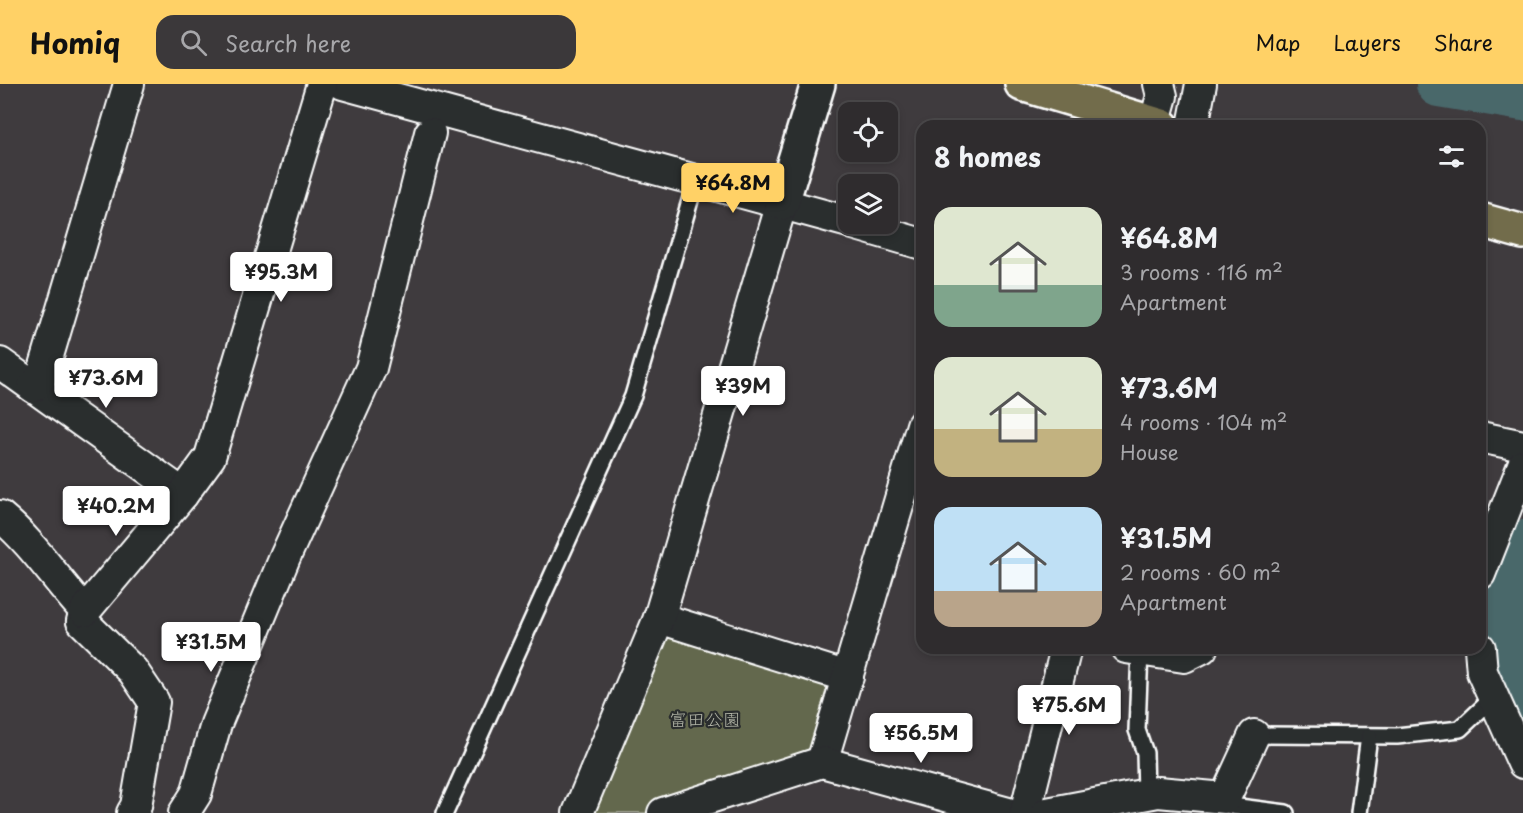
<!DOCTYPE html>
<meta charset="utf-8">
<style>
:root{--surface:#2f2c2e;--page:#3b383a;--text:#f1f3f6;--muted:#a7a7aa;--line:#4a484a;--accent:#ffd166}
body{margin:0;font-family:"Playpen Sans","Klee One",sans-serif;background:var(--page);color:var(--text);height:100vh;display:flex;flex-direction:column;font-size:22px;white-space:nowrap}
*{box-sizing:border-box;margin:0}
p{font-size:20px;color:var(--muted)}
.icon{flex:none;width:33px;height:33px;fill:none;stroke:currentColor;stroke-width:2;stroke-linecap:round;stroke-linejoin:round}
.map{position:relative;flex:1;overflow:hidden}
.details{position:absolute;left:916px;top:36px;width:570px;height:534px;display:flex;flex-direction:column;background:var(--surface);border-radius:18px;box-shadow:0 3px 9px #0003,0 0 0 2px var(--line)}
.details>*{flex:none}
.buttons{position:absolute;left:838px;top:18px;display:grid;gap:12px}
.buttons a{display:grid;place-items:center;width:60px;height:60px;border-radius:12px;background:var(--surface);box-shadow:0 3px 9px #0003,0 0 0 2px var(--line);font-size:30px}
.price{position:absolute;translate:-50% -51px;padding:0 14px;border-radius:6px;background:#fff;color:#222;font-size:20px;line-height:39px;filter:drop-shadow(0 2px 3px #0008)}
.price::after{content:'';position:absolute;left:50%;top:36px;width:18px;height:14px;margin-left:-9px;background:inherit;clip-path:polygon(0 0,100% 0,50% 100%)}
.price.on{background:var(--accent);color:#111}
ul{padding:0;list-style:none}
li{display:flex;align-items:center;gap:18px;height:150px;padding:0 18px}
li span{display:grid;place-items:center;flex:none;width:168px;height:120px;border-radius:18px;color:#555}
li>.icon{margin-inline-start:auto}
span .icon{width:72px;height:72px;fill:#fffc;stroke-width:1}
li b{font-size:26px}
h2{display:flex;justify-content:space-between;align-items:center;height:72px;padding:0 18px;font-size:26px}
header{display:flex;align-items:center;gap:36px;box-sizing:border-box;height:84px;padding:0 30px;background:var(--accent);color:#111}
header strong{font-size:28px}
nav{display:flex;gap:33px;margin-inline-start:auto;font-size:21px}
.search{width:420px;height:54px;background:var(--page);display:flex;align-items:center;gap:15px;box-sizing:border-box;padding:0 21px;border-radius:18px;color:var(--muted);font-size:22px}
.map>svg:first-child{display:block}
.green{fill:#63684e;stroke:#b1b4a6;stroke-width:1.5}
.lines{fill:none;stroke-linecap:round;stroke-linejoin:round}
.river{stroke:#49676b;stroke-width:46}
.lane-casing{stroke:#fff;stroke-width:20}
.street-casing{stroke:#fff;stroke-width:34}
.secondary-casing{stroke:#fff;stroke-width:38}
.primary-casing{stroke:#fff;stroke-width:38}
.lane{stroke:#2a2d2e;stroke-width:15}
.street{stroke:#2a2d2e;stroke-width:30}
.secondary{stroke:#2a2d2e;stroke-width:33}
.primary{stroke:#726c4b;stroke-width:33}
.labels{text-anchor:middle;stroke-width:4.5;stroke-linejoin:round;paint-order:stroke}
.park-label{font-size:18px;fill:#b1b4a6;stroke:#2a2d2e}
</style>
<header>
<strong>Homiq</strong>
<div class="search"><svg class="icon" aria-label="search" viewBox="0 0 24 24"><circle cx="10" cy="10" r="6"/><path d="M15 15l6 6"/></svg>Search here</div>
<nav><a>Map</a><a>Layers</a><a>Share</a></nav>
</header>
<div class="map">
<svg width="1523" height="729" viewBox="0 0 1523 729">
<rect width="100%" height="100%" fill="#3f3b3e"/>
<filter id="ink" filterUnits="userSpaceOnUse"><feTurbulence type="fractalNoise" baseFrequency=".0167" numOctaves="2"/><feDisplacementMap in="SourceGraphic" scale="12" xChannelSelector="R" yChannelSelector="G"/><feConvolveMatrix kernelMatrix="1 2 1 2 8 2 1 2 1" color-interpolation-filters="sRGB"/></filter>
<g filter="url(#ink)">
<polygon class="green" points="665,551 835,604 815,671 651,729 595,729 595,722"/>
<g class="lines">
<g class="river">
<polyline points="1439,0 1523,14"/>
<path d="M1523,459C1499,523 1500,562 1523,627"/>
</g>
<g class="lane-casing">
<g id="lane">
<polyline points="1140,566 1137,646 1145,669 1146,710"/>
<polyline points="1254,651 1397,652 1460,645 1495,612"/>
<polyline points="1225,714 1231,722 1286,729"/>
<polyline points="445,729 633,312 696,96"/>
<polyline points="1359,729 1369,652"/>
</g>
</g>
<g class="street-casing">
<g id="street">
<polyline points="343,0 849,138"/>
<polyline points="1154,40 1162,12 1159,0"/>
<polyline points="1193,42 1201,0"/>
<polyline points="853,140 922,160"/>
<polyline points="0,279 183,410"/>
<polyline points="33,303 42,292 129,0"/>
<polyline points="1480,353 1523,362"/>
<path d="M0,432C33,459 56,496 85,527L82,537L133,587L154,618L136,722L132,729"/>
<polyline points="1480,490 1523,381"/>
<polyline points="85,527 183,410 210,373 322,0"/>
<polyline points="659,534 848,593"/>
<polyline points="1126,564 1184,573 1202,564"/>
<polyline points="1480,564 1482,588 1523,679"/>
<polyline points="822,678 922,341"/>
<polyline points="184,729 196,710 216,640 285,473 371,284 430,49"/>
<polyline points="578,729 659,534 782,119"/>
<polyline points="663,729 822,678 1008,729"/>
<polyline points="1025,729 1066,564"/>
<polyline points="1047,729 1158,708 1225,714 1254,651"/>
</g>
</g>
<g class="secondary-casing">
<polyline id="secondary" points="782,119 818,0"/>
</g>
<g class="primary-casing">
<g id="primary">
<polyline points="1022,0 1162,42"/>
<polyline points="1480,136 1523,148"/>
</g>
</g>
<use href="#lane" class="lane"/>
<use href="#street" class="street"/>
<use href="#secondary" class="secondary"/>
<use href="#primary" class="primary"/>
</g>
</g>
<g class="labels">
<g class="park-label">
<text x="705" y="642">富田公園</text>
</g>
</g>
</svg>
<div class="buttons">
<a><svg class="icon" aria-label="locate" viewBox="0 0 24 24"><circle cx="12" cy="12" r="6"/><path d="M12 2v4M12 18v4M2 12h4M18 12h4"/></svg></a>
<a><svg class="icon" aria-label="layers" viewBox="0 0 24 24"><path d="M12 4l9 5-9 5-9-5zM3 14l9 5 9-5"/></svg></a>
</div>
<b class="price on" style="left:733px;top:130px">¥64.8M</b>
<b class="price" style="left:281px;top:219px">¥95.3M</b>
<b class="price" style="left:106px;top:325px">¥73.6M</b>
<b class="price" style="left:743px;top:333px">¥39M</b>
<b class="price" style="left:116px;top:453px">¥40.2M</b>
<b class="price" style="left:211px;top:589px">¥31.5M</b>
<b class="price" style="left:1069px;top:652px">¥75.6M</b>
<b class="price" style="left:921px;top:680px">¥56.5M</b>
<section class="details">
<h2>8 homes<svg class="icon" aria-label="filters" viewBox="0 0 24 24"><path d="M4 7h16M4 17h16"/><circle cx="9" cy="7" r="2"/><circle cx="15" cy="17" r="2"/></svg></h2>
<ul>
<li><span style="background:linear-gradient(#dfe7d0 65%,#7fa58c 0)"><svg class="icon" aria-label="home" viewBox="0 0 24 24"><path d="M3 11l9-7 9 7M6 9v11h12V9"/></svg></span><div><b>¥64.8M</b><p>3 rooms · 116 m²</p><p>Apartment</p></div></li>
<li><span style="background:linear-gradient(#dfe7d0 60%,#c2b280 0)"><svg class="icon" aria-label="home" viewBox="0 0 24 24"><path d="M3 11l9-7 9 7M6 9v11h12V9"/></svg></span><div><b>¥73.6M</b><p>4 rooms · 104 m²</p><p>House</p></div></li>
<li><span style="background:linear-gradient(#bfe0f5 70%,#b9a48a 0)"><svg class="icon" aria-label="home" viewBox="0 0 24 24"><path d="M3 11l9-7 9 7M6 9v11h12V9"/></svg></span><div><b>¥31.5M</b><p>2 rooms · 60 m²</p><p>Apartment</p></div></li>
</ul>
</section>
</div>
